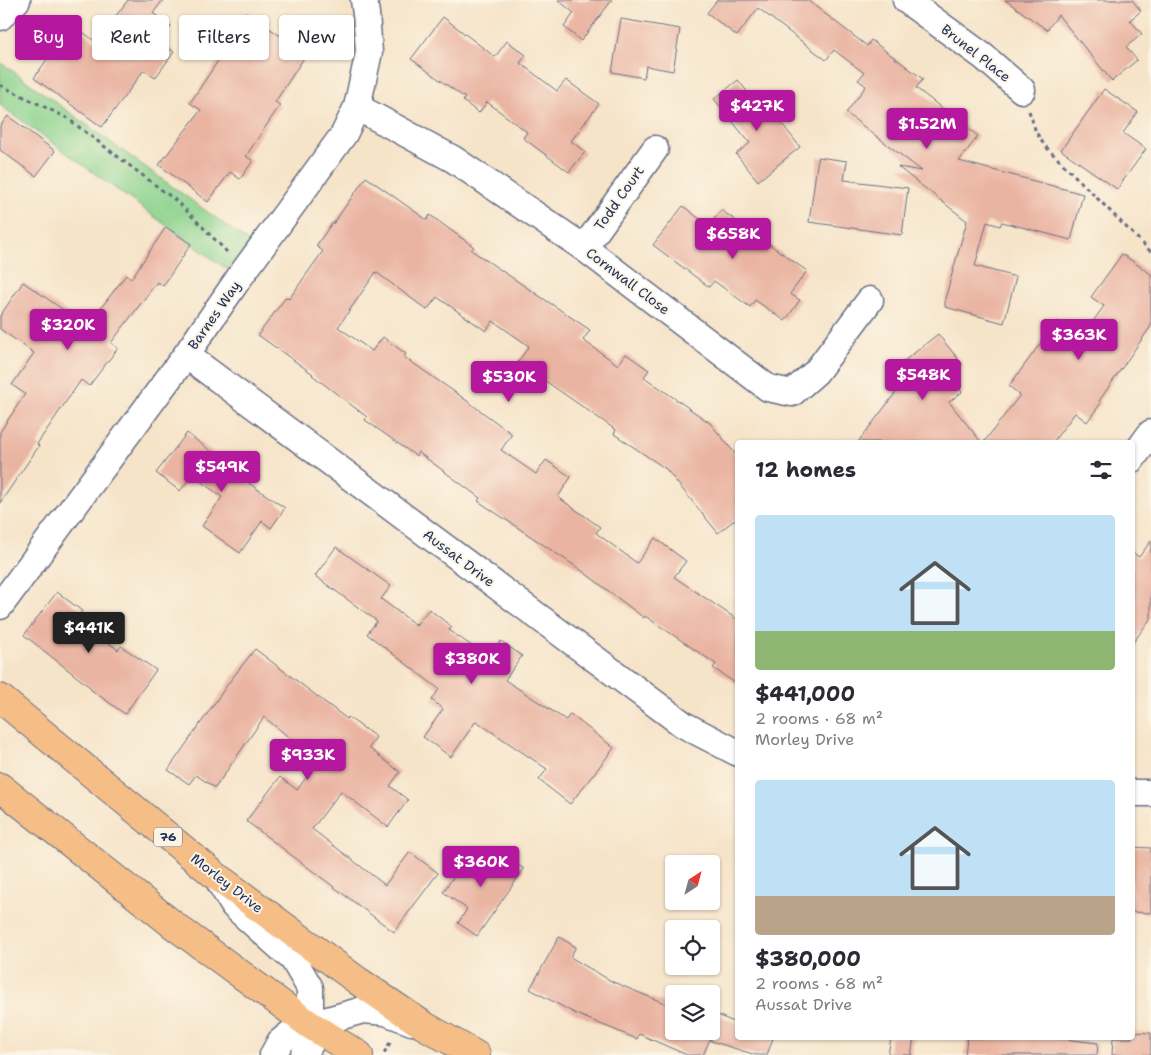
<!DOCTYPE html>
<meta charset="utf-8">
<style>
:root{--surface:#fff;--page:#f7f7f7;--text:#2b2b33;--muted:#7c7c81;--accent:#b5179e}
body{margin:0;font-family:"Shantell Sans",sans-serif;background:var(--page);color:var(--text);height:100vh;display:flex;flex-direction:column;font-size:19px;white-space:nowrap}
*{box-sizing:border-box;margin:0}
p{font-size:16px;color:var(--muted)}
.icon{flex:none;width:28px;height:28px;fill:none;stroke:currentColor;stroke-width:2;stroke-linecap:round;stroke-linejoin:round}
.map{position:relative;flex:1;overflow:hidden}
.details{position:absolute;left:735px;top:440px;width:400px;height:600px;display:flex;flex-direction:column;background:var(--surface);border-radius:5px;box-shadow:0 1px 4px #0004}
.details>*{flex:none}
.banner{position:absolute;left:15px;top:15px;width:475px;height:45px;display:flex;gap:10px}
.needle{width:32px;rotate:36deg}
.controls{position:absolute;left:665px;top:855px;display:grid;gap:10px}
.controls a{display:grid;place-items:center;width:55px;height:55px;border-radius:5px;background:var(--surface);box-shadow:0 1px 4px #0004;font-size:25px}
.price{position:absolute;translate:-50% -42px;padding:0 11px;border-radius:5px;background:var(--accent);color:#fff;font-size:16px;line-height:32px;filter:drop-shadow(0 1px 2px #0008)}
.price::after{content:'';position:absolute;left:50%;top:30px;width:15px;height:11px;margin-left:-8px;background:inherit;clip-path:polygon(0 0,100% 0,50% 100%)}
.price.selected{background:#222;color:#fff}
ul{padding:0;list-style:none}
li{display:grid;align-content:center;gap:10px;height:265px;padding:0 20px}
li span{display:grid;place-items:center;height:155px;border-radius:5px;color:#555}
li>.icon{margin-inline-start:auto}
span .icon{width:90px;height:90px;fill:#fffc;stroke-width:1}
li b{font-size:21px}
h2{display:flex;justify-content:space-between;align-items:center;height:60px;padding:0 20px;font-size:21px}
.pill{padding:0 18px;border-radius:5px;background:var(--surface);box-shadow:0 1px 4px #0004;font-size:18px;line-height:45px}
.pill.selected{background:var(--accent);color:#fff}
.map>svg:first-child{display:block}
.green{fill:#8cd38e;stroke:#548176}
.building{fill:#eab4a2}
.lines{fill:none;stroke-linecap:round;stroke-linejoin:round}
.minor-casing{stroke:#686e83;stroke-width:29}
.primary-casing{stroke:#686e83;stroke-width:30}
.path{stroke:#686e83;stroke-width:3;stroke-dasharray:4 4;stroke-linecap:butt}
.minor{stroke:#fff;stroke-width:26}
.primary{stroke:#f6be87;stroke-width:28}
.labels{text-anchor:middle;stroke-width:4;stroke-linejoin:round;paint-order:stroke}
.shield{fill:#fcf5e5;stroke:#5e6a86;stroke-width:1}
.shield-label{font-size:12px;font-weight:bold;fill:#1b2f5e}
.street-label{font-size:14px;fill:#1b2f5e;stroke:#fcf5e5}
</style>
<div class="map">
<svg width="1151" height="1055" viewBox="0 0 1151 1055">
<rect width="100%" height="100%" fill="#fcf5e5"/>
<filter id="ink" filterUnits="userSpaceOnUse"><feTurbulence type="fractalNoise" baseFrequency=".02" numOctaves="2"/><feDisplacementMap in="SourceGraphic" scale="10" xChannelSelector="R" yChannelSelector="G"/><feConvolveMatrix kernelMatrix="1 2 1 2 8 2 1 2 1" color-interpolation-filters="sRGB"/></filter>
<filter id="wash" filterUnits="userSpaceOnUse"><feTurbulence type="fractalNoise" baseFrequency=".0096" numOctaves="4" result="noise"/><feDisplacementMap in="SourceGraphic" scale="20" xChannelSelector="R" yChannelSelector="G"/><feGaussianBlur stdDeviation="1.12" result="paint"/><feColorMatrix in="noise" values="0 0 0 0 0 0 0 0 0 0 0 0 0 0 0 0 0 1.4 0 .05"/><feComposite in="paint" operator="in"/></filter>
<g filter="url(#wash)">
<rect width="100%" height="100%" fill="#f6e4c9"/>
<polygon class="green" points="0,62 260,250 239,278 0,105"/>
<g id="blocks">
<g class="building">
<polygon points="128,0 163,0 153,13 171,26 160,41 174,52 155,78 144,70 102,127 34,78 72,24 96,42"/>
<polygon points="558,0 612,0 581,41 564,27 574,13"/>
<polygon points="717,0 807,0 867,46 871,40 923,79 916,88 978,136 959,161 1083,194 1071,240 1002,222 1000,226 987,222 975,266 1016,277 1004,323 945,307 945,299 967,221 898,167 922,171 846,113 866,86 858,80 864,73 834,50 826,60 758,8 737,36 707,13"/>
<polygon points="1005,0 1132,0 1141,11 1130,20 1142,34 1126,47 1137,60 1112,81 1058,15 1047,30"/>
<polygon points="246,12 282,37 296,16 321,32 275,102 280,105 246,156 253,161 240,179 230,172 208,202 159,165 201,110 190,103 227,47 225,45"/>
<polygon points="443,17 495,57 507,41 526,55 520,63 557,91 566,80 599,104 571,141 585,152 569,172 523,138 527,132 487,102 479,113 463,101 465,98 411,59"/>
<polygon points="621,19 680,29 673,71 646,66 644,78 612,72"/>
<polygon points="738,80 767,117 773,112 800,147 758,181 736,154 750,143 714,99"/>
<polygon points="1104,89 1138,112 1123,133 1146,149 1117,189 1061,150"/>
<polygon points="8,116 55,151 36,176 0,150 0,126"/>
<polygon points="818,157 847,161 844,180 908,188 902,235 809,222"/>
<polygon points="366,177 427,220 430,215 474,247 471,250 590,330 583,340 618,365 626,354 649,370 644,377 710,423 738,457 738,517 718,533 666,469 614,434 616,430 518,362 529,346 493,321 486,331 437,297 427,310 376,272 338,327 372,351 383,337 406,354 404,357 459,395 512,434 501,450 536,474 546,460 571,477 558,497 600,527 596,533 637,563 655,538 686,561 674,577 738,620 738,685 713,668 716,664 645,616 644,618 581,570 478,501 480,498 418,452 416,456 365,420 367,417 312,375 313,374 258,335 286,297 289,299 323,251 316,246 332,223 333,224"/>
<polygon points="683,206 709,226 721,210 807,271 790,294 800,300 785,321 755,300 750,307 714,281 709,287 653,245"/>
<polygon points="166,227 191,244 163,286 157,282 111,343 118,348 89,386 81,380 37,444 39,446 0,503 0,432 25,394 12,385 34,353 0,329 0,316 23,282 87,326 126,275 131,279"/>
<polygon points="1122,254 1151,274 1151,326 1099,401 1101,403 1087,422 1075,413 1053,442 984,442 1020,395 1009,386 1057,321 1081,338 1104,306 1091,297"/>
<polygon points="938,334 962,364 948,375 962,392 949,402 981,442 858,442 900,387 889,373"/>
<polygon points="187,433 233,468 231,471 285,508 271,528 262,521 240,553 202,526 222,497 192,475 180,491 156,473"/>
<polygon points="1151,541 1151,618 1132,644 1132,552 1139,557"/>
<polygon points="336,547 391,586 381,599 416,625 429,609 452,627 449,630 489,658 501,641 522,656 505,680 566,720 570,714 614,748 570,804 539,780 547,769 476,721 451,757 423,737 443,709 432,700 439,689 367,634 377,621 315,576"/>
<polygon points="57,592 82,611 77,618 118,650 121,646 156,670 125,714 90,689 91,688 24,635"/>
<polygon points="255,649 347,719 348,717 376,737 369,748 400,772 390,786 408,800 388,827 341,791 312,829 385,885 410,852 438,873 394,932 246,821 280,777 297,790 318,761 264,717 215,788 196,775 189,784 168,770 230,681"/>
<polygon points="1132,847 1151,848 1151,913 1132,912"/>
<polygon points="473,848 500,867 507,857 524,869 477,936 458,923 467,909 443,892"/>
<polygon points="559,937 576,947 570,957 613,982 674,1007 674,1031 711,1031 711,1012 738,1024 738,1038 773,1038 767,1055 756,1055 711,1041 711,1037 703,1055 687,1055 639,1034 637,1039 576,1014 530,989"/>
<polygon points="1132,1032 1151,1033 1151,1055 1112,1055 1113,1038 1132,1038"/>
<polygon points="891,1038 914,1038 911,1055 888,1055"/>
<polygon points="967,1038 1054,1038 1098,1043 1097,1055 965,1055"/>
</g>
</g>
</g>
<g filter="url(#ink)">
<use href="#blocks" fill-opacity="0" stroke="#686e83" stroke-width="1"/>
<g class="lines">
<g class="minor-casing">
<g id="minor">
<polyline points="906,0 984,57 1022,90"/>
<polyline points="0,17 17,0"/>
<polyline points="357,107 453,159 584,248 768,388 792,393 816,372 870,300"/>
<polyline points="584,248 655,149"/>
<polyline points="186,355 684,725 738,753"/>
<polyline points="1132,459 1151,433"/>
<polyline points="0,606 186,355 239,278 344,134 357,107 369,52 366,14 364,0"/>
<polyline points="1132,793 1151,793"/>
<polyline points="216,876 234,906 293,959 310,988 310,1044 304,1055"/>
<polyline points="273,1055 280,1042 296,1029 363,1010 386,1012 412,1022"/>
</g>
</g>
<g class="primary-casing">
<g id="primary">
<polyline points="0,698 216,876 358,981 423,1025 476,1055"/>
<polyline points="0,787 176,927 310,1025 359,1055"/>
</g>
</g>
<g class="path">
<polyline points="0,85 67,118 179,203 227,252"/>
<polyline points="1029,111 1036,132 1044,145 1151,252"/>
<polyline points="384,1053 391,1041"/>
</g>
<use href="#minor" class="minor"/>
<use href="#primary" class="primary"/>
</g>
</g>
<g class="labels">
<rect class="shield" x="154" y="827.5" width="28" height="19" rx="4"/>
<g class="shield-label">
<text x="168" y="841">76</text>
</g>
<g class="street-label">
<text transform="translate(976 53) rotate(38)" y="5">Brunel Place</text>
<text transform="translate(619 198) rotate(-55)" y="5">Todd Court</text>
<text transform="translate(628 281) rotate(37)" y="5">Cornwall Close</text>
<text transform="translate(214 315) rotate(-55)" y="5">Barnes Way</text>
<text transform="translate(459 558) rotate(37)" y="5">Aussat Drive</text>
<text transform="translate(227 883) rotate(38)" y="5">Morley Drive</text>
</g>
</g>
</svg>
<div class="controls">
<a><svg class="needle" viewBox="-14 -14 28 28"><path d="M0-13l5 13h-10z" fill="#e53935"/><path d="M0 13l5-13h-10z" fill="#7c7c81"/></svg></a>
<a><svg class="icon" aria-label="locate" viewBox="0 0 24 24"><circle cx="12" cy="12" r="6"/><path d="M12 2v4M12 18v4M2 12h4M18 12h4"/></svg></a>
<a><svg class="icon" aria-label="layers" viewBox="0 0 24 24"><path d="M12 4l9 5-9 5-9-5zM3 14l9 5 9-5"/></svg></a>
</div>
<b class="price" style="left:757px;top:132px">$427K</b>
<b class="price" style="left:927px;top:150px">$1.52M</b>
<b class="price" style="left:733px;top:260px">$658K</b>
<b class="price" style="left:68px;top:351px">$320K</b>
<b class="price" style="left:1079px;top:361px">$363K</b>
<b class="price" style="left:923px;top:401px">$548K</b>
<b class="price" style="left:509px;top:403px">$530K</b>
<b class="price" style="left:222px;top:493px">$549K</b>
<b class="price selected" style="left:89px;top:654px">$441K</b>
<b class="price" style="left:472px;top:685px">$380K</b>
<b class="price" style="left:308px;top:781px">$933K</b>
<b class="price" style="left:481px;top:888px">$360K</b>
<div class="banner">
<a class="pill selected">Buy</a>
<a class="pill">Rent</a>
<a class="pill">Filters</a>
<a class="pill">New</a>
</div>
<section class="details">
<h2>12 homes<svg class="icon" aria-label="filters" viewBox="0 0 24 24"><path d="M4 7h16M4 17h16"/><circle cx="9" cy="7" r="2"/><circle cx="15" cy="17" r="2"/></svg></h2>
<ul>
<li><span style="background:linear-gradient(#bfe0f5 75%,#8fb573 0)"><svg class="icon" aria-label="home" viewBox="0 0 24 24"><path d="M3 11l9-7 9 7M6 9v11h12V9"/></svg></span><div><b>$441,000</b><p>2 rooms · 68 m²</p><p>Morley Drive</p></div></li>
<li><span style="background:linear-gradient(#bfe0f5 75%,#b9a48a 0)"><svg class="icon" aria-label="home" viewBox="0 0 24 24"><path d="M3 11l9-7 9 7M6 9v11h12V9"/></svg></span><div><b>$380,000</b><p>2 rooms · 68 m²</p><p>Aussat Drive</p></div></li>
</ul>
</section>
</div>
